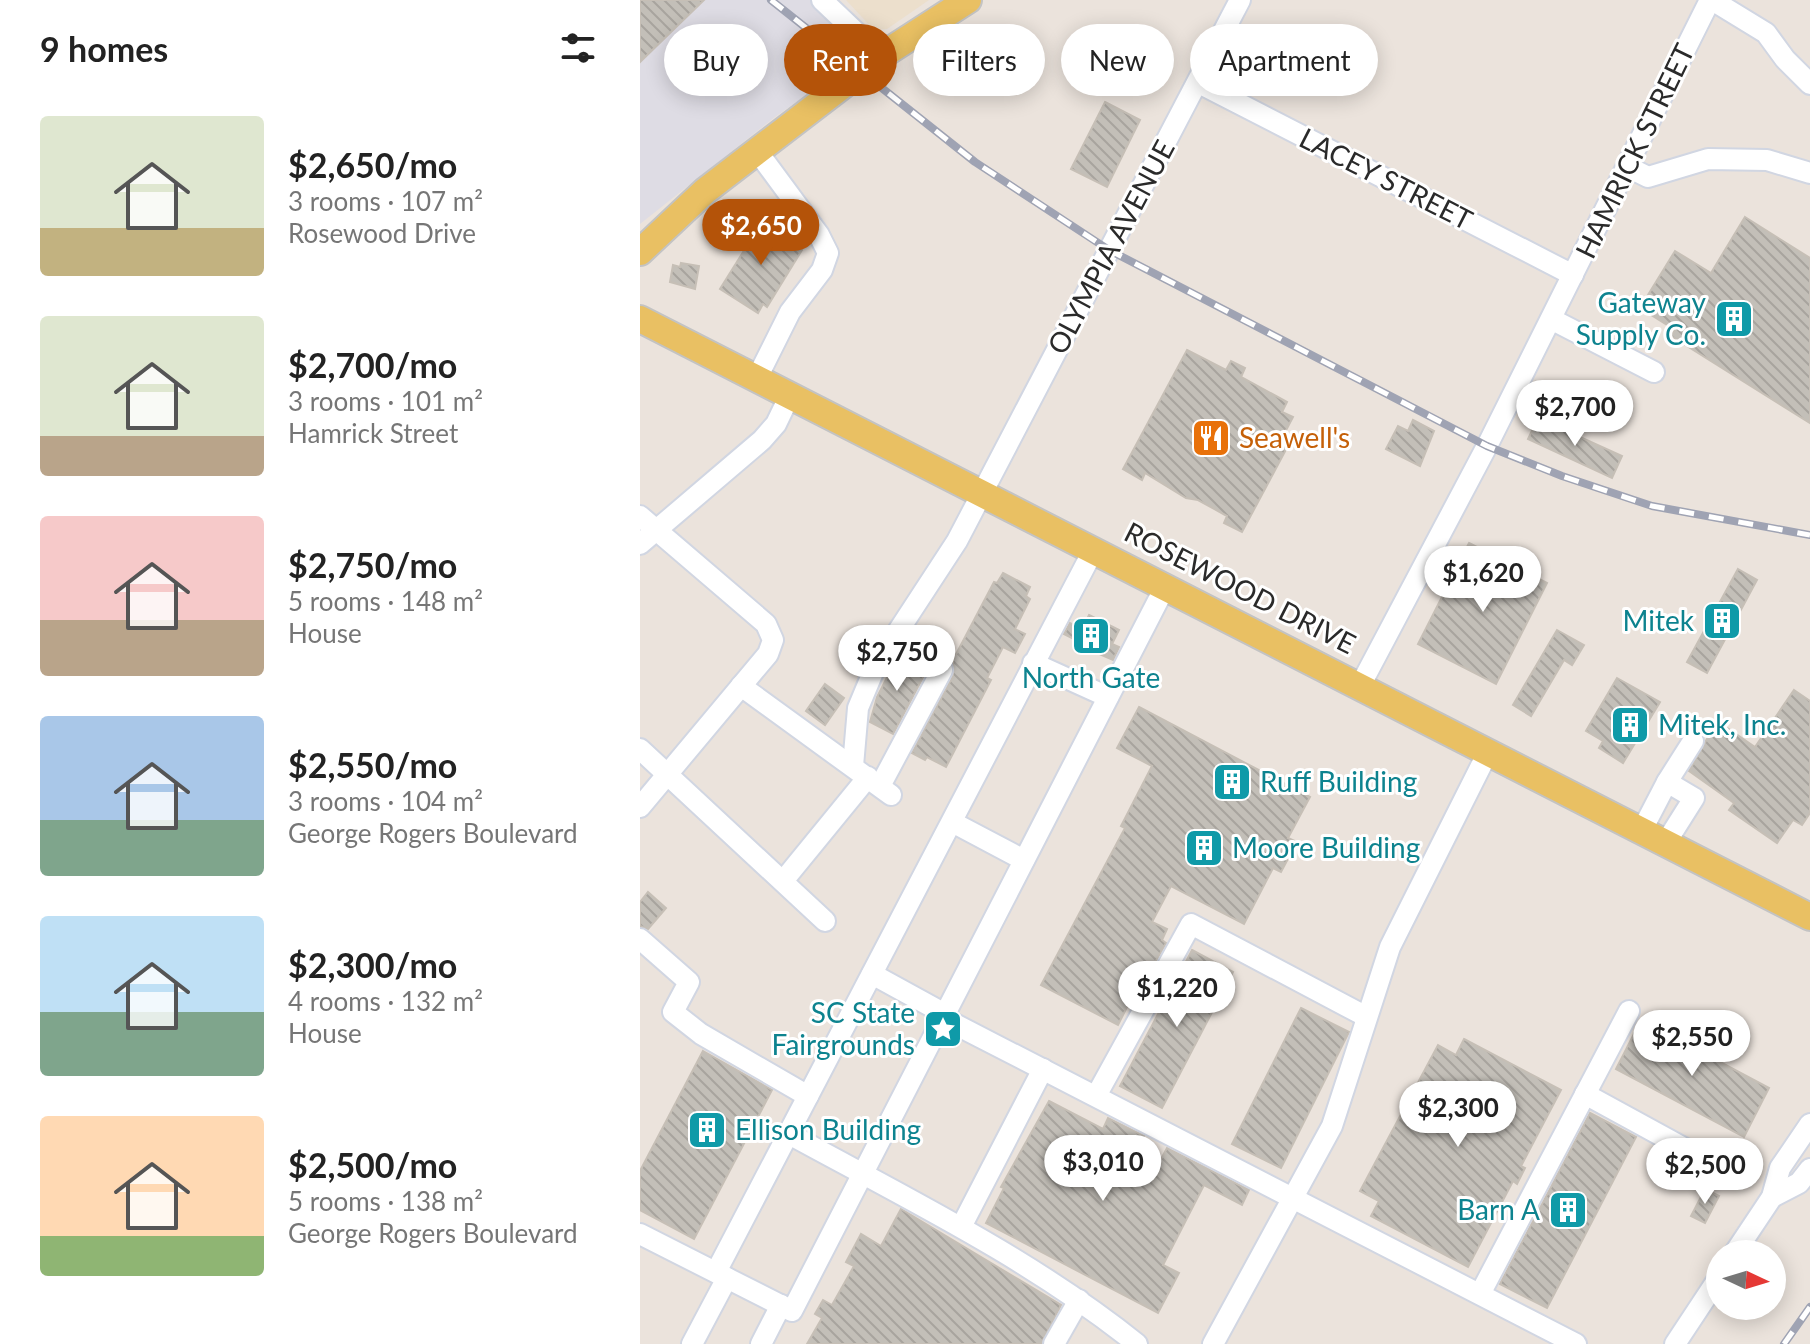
<!DOCTYPE html>
<meta charset="utf-8">
<style>
:root{--surface:#fff;--page:#f6f6f6;--text:#222;--muted:#767676;--accent:#b45309}
body{margin:0;font-family:Lato,sans-serif;background:var(--page);color:var(--text);height:100vh;display:flex;flex-direction:column;font-size:30px;white-space:nowrap}
*{box-sizing:border-box;margin:0}
p{font-size:26px;color:var(--muted)}
.icon{flex:none;width:44px;height:44px;fill:none;stroke:currentColor;stroke-width:2;stroke-linecap:round;stroke-linejoin:round}
.map{position:relative;flex:1;overflow:hidden}
.details{display:flex;flex-direction:column;background:var(--surface);width:640px}
.details>*{flex:none}
.guide{position:absolute;left:24px;top:24px;width:760px;height:72px;display:flex;gap:16px}
.needle{width:52px;rotate:94deg}
.tools{position:absolute;left:1066px;top:1240px;display:grid;gap:16px}
.tools a{display:grid;place-items:center;width:80px;height:80px;border-radius:50%;background:var(--surface);box-shadow:0 4px 20px #0003;font-size:40px}
.price{position:absolute;translate:-50% -68px;padding:0 18px;border-radius:28px;background:#fff;color:#222;font-size:26px;line-height:52px;filter:drop-shadow(0 2px 4px #0008)}
.price::after{content:'';position:absolute;left:50%;top:48px;width:24px;height:18px;margin-left:-12px;background:inherit;clip-path:polygon(0 0,100% 0,50% 100%)}
.price.current{background:var(--accent);color:#fff}
ul{padding:0;list-style:none}
li{display:flex;align-items:center;gap:24px;height:200px;padding:0 40px}
li span{display:grid;place-items:center;flex:none;width:224px;height:160px;border-radius:8px;color:#555}
li>.icon{margin-inline-start:auto}
span .icon{width:96px;height:96px;fill:#fffc;stroke-width:1}
li b{font-size:34px}
h2{display:flex;justify-content:space-between;align-items:center;height:96px;padding:0 40px;font-size:34px}
.tag{padding:0 28px;border-radius:36px;background:var(--surface);box-shadow:0 4px 20px #0003;font-size:28px;line-height:72px}
.tag.current{background:var(--accent);color:#fff}
main{display:flex;flex:1;min-height:0}
.map>svg:first-child{display:block}
.industrial{fill:#dedce4}
.education{fill:#ecdfcc}
.building{fill:url(#building-back-hatch);stroke:#c6bfb6;stroke-width:2}
.lines{fill:none;stroke-linecap:round;stroke-linejoin:round}
.minor-casing{stroke:#d1d6e2;stroke-width:24}
.major-casing{stroke:#c3c3c3;stroke-width:30}
.minor{stroke:#fff;stroke-width:20}
.major{stroke:#e9c063;stroke-width:26}
.rail-casing{stroke:#9fa3b3;stroke-width:8}
.rail{stroke:#fff;stroke-width:5;stroke-dasharray:15;stroke-linecap:butt}
.labels{text-anchor:middle;stroke-width:6;stroke-linejoin:round;paint-order:stroke}
.street-label{font-size:28px;fill:#2a2a2a;stroke:#fff}
.culture-label{font-size:28px;fill:#0d838f;stroke:#fff;text-anchor:end}
.food-label{font-size:28px;fill:#c56008;stroke:#fff;text-anchor:start}
</style>
<main>
<section class="details">
<h2>9 homes<svg class="icon" aria-label="filters" viewBox="0 0 24 24"><path d="M4 7h16M4 17h16"/><circle cx="9" cy="7" r="2"/><circle cx="15" cy="17" r="2"/></svg></h2>
<ul>
<li><span style="background:linear-gradient(#dfe7d0 70%,#c2b280 0)"><svg class="icon" aria-label="home" viewBox="0 0 24 24"><path d="M3 11l9-7 9 7M6 9v11h12V9"/></svg></span><div><b>$2,650/mo</b><p>3 rooms · 107 m²</p><p>Rosewood Drive</p></div></li>
<li><span style="background:linear-gradient(#dfe7d0 75%,#b9a48a 0)"><svg class="icon" aria-label="home" viewBox="0 0 24 24"><path d="M3 11l9-7 9 7M6 9v11h12V9"/></svg></span><div><b>$2,700/mo</b><p>3 rooms · 101 m²</p><p>Hamrick Street</p></div></li>
<li><span style="background:linear-gradient(#f6c9c9 65%,#b9a48a 0)"><svg class="icon" aria-label="home" viewBox="0 0 24 24"><path d="M3 11l9-7 9 7M6 9v11h12V9"/></svg></span><div><b>$2,750/mo</b><p>5 rooms · 148 m²</p><p>House</p></div></li>
<li><span style="background:linear-gradient(#a9c7e8 65%,#7fa58c 0)"><svg class="icon" aria-label="home" viewBox="0 0 24 24"><path d="M3 11l9-7 9 7M6 9v11h12V9"/></svg></span><div><b>$2,550/mo</b><p>3 rooms · 104 m²</p><p>George Rogers Boulevard</p></div></li>
<li><span style="background:linear-gradient(#bfe0f5 60%,#7fa58c 0)"><svg class="icon" aria-label="home" viewBox="0 0 24 24"><path d="M3 11l9-7 9 7M6 9v11h12V9"/></svg></span><div><b>$2,300/mo</b><p>4 rooms · 132 m²</p><p>House</p></div></li>
<li><span style="background:linear-gradient(#ffd9b3 75%,#8fb573 0)"><svg class="icon" aria-label="home" viewBox="0 0 24 24"><path d="M3 11l9-7 9 7M6 9v11h12V9"/></svg></span><div><b>$2,500/mo</b><p>5 rooms · 138 m²</p><p>George Rogers Boulevard</p></div></li>
</ul>
</section>
<div class="map">
<svg width="1170" height="1344" viewBox="0 0 1170 1344">
<defs>
<pattern id="building-back-hatch" width="6" height="6" patternUnits="userSpaceOnUse" patternTransform="scale(2)"><rect width="6" height="6" fill="#c3bfb8"/><path d="M-1 5l2 2M0 0l6 6M5-1l2 2" fill="none" stroke="#a8a49e"/></pattern>
</defs>
<rect width="100%" height="100%" fill="#ebe3dc"/>
<polygon class="industrial" points="0,0 171,0 225,54 135,117 0,224"/>
<polygon class="education" points="206,0 289,0 247,29 234,30"/>
<g class="building">
<polygon points="0,0 64,0 0,62"/>
<polygon points="465,102 500,120 467,187 431,169"/>
<polygon points="1105,217 1170,258 1170,423 1031,336 1035,330 1000,308 1035,251 1071,273"/>
<polygon points="115,220 162,250 127,307 123,304 118,313 80,289 105,249 99,246"/>
<polygon points="41,263 59,266 55,289 30,282 33,265 40,267"/>
<polygon points="547,350 586,370 591,361 605,368 601,377 647,402 642,412 653,417 642,438 650,442 602,532 584,523 587,516 558,500 546,498 505,473 502,480 483,469"/>
<polygon points="898,418 982,456 972,478 888,439"/>
<polygon points="773,420 794,431 780,466 746,449 758,426 768,431"/>
<polygon points="829,543 907,583 856,684 778,644 808,585 814,588 825,565 819,562"/>
<polygon points="1098,569 1117,580 1067,673 1047,662"/>
<polygon points="363,573 390,587 386,596 390,599 375,629 385,634 375,653 363,647 347,678 351,680 306,767 287,757 285,760 272,753 313,676 313,660 354,582 357,583"/>
<polygon points="449,615 479,630 472,644 479,647 473,660 434,643 436,640 424,634 430,623 442,629"/>
<polygon points="917,630 944,645 932,665 924,660 891,716 873,705"/>
<polygon points="260,652 288,668 253,734 230,722 237,697"/>
<polygon points="977,678 1020,702 983,763 959,748 963,741 946,731"/>
<polygon points="185,684 204,698 185,725 166,711"/>
<polygon points="1154,690 1170,701 1170,813 1162,825 1153,820 1137,843 1089,810 1094,803 1049,771 1077,721 1115,747"/>
<polygon points="499,707 670,797 648,838 657,842 641,872 633,868 604,924 531,886 512,922 527,929 522,940 526,943 508,975 504,973 478,1025 401,985 485,828 481,826 512,766 477,748"/>
<polygon points="8,892 26,908 8,929 0,926 0,902"/>
<polygon points="552,950 593,972 522,1108 480,1086"/>
<polygon points="661,1008 709,1032 641,1168 592,1144"/>
<polygon points="1001,1020 1129,1088 1104,1137 976,1069"/>
<polygon points="824,1039 921,1090 881,1166 885,1168 877,1184 873,1181 828,1267 731,1216 739,1201 720,1191 798,1045 816,1055"/>
<polygon points="63,1051 132,1090 54,1239 0,1210 0,1171"/>
<polygon points="409,1101 463,1129 468,1118 504,1136 498,1149 520,1161 527,1148 609,1190 602,1205 564,1185 523,1265 539,1273 518,1313 346,1223 364,1188 361,1187"/>
<polygon points="950,1113 996,1137 907,1308 860,1284"/>
<polygon points="1065,1189 1079,1196 1065,1223 1051,1216"/>
<polygon points="261,1209 421,1305 401,1344 167,1344 182,1318 175,1314 183,1300 192,1305 214,1266 206,1262 221,1234 241,1246"/>
</g>
<g class="lines">
<g class="minor-casing">
<g id="minor">
<polyline points="182,0 241,56"/>
<polyline points="1072,0 1126,33 1145,59 1170,84"/>
<polyline points="559,83 933,275"/>
<polyline points="988,167 1008,177 1068,159 1127,160 1170,173"/>
<polyline points="911,319 1014,372"/>
<polyline points="116,380 150,312 182,270 188,253 179,235 117,151"/>
<polyline points="0,516 126,624 133,640 128,654 0,807"/>
<polyline points="0,544 122,440 136,424 149,397"/>
<polyline points="393,663 468,697"/>
<polyline points="101,686 251,795"/>
<polyline points="720,686 847,446 1070,0"/>
<polyline points="0,749 185,921"/>
<polyline points="213,766 218,708 236,665 317,541 600,0"/>
<polyline points="240,786 302,670 297,649 260,632"/>
<polyline points="312,822 384,860"/>
<polyline points="1001,832 1027,782"/>
<polyline points="1025,844 1054,798 1027,782 1053,741"/>
<polyline points="143,881 228,777"/>
<polyline points="0,939 49,982 33,1012 61,1034 168,1096"/>
<polyline points="232,974 305,1014"/>
<polyline points="303,1018 936,1344"/>
<polyline points="945,1094 1064,1159"/>
<polyline points="456,1096 551,924 725,1016"/>
<path d="M149,1134C268,1199 391,1259 497,1344"/>
<polyline points="1132,1197 1159,1183 1170,1169"/>
<polyline points="321,1227 403,1069"/>
<polyline points="0,1234 152,1311 525,587"/>
<polyline points="1094,1254 1132,1197 1140,1168 1170,1124"/>
<polyline points="76,1272 454,549"/>
<polyline points="840,1294 989,1011"/>
<polyline points="52,1344 87,1278"/>
<polyline points="121,1344 141,1305"/>
<polyline points="414,1344 439,1300"/>
<polyline points="573,1344 692,1126 750,947 848,752"/>
<polyline points="1035,1344 1080,1276"/>
</g>
</g>
<g class="major-casing">
<g id="major">
<polyline points="0,252 65,191 241,56 328,0"/>
<polyline points="0,319 1170,917"/>
</g>
</g>
<use href="#minor" class="minor"/>
<use href="#major" class="major"/>
<g class="rail-casing">
<g id="rail">
<polyline points="131,0 335,162 469,250 847,446 922,476 1012,506 1170,535"/>
<polyline points="1144,1344 1170,1307"/>
</g>
</g>
<use href="#rail" class="rail"/>
</g>
<defs>
<g id="building-square" transform="scale(2)"><rect x="-9" y="-9" width="18" height="18" rx="4" fill="#0f9aa8" stroke="#fff"/><path d="M-4-6H4V6H1V3H-1V6H-4ZM-2.5-4.3h1.7v1.8h-1.7ZM.8-4.3h1.7v1.8H.8ZM-2.5-1h1.7V.8h-1.7ZM.8-1h1.7V.8H.8Z" fill="#fff"/></g>
<g id="restaurant-square" transform="scale(2)"><rect x="-9" y="-9" width="18" height="18" rx="4" fill="#e8710a" stroke="#fff"/><path d="M-5-6h1v4h1v-4h1v4h1v-4h1v5L-1.5 .5V6h-2V.5L-5-1ZM5-6V6H3V1.5H1.5Q1.5-4 5-6Z" fill="#fff"/></g>
<g id="sight-square" transform="scale(2)"><rect x="-9" y="-9" width="18" height="18" rx="4" fill="#0f9aa8" stroke="#fff"/><path d="M0-6L1.8-2.2L6-1.7L2.9 1.2L3.7 5.4L0 3.3L-3.7 5.4L-2.9 1.2L-6-1.7L-1.8-2.2Z" fill="#fff"/></g>
</defs>
<g fill-rule="evenodd">
<use href="#building-square" x="1094" y="319"/>
<use href="#restaurant-square" x="571" y="438"/>
<use href="#building-square" x="1082" y="621"/>
<use href="#building-square" x="451" y="636"/>
<use href="#building-square" x="990" y="725"/>
<use href="#building-square" x="592" y="782"/>
<use href="#building-square" x="564" y="848"/>
<use href="#sight-square" x="303" y="1029"/>
<use href="#building-square" x="67" y="1130"/>
<use href="#building-square" x="928" y="1210"/>
</g>
<g class="labels">
<g class="street-label">
<text transform="translate(995 151) rotate(-64)" y="10">HAMRICK STREET</text>
<text transform="translate(746 179) rotate(27)" y="10">LACEY STREET</text>
<text transform="translate(471 247) rotate(-62)" y="10">OLYMPIA AVENUE</text>
<text transform="translate(600 588) rotate(27)" y="10">ROSEWOOD DRIVE</text>
</g>
<g class="culture-label">
<text x="1066" y="313">Gateway<tspan x="1066" dy="32">Supply Co.</tspan></text>
<text x="1054" y="631">Mitek</text>
<text x="451" y="688" text-anchor="middle">North Gate</text>
<text x="1018" y="735" text-anchor="start">Mitek, Inc.</text>
<text x="620" y="792" text-anchor="start">Ruff Building</text>
<text x="592" y="858" text-anchor="start">Moore Building</text>
<text x="275" y="1023">SC State<tspan x="275" dy="32">Fairgrounds</tspan></text>
<text x="95" y="1140" text-anchor="start">Ellison Building</text>
<text x="900" y="1220">Barn A</text>
</g>
<g class="food-label">
<text x="599" y="448">Seawell's</text>
</g>
</g>
</svg>
<div class="tools">
<a><svg class="needle" viewBox="-14 -14 28 28"><path d="M0-13l5 13h-10z" fill="#e53935"/><path d="M0 13l5-13h-10z" fill="#767676"/></svg></a>
</div>
<b class="price current" style="left:121px;top:267px">$2,650</b>
<b class="price" style="left:935px;top:448px">$2,700</b>
<b class="price" style="left:843px;top:614px">$1,620</b>
<b class="price" style="left:257px;top:693px">$2,750</b>
<b class="price" style="left:537px;top:1029px">$1,220</b>
<b class="price" style="left:1052px;top:1078px">$2,550</b>
<b class="price" style="left:818px;top:1149px">$2,300</b>
<b class="price" style="left:463px;top:1203px">$3,010</b>
<b class="price" style="left:1065px;top:1206px">$2,500</b>
<div class="guide">
<a class="tag">Buy</a>
<a class="tag current">Rent</a>
<a class="tag">Filters</a>
<a class="tag">New</a>
<a class="tag">Apartment</a>
</div>
</div>
</main>
